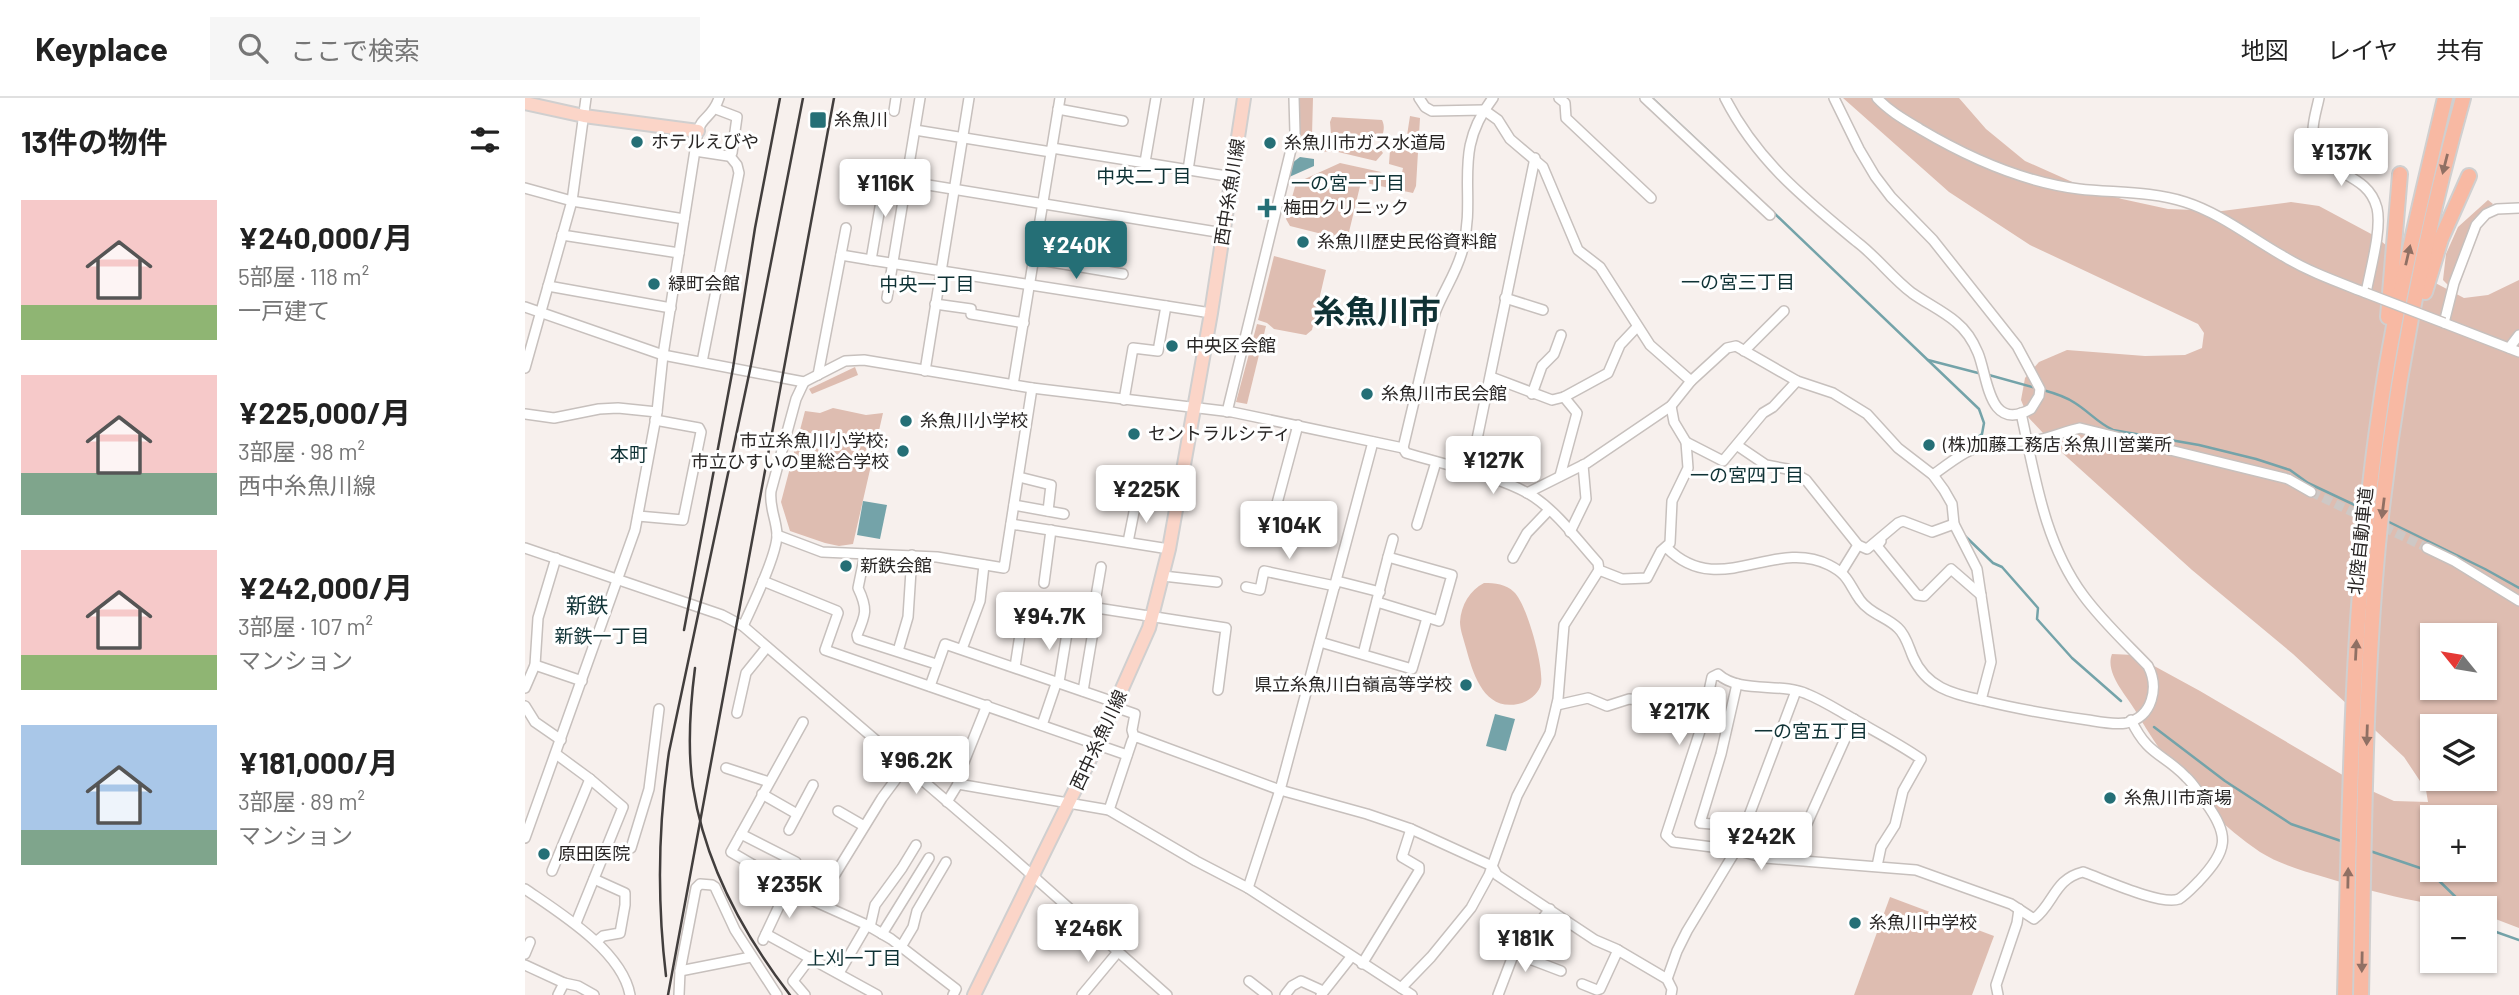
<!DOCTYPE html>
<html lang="ja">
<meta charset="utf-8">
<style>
:root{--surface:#fff;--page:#f6f6f6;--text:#222;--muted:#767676;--line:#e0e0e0;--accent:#256f76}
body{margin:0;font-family:Barlow,"Noto Sans JP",sans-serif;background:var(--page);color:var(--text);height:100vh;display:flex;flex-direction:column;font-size:26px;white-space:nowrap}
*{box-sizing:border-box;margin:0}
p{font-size:23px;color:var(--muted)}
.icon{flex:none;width:38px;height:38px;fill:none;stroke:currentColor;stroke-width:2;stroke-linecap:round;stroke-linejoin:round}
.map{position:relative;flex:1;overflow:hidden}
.drawer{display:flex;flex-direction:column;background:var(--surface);width:525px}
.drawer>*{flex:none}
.needle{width:46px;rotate:300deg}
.controls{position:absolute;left:1895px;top:525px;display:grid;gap:14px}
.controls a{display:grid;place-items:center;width:77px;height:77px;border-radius:0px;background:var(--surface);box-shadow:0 2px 5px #0004;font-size:35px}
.price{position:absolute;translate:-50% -60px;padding:0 16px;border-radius:7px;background:#fff;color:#222;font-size:23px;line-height:46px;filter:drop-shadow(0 2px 4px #0008)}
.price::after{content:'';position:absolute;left:50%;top:42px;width:21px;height:16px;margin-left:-10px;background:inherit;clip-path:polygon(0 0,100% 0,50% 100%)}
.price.current{background:var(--accent);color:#fff}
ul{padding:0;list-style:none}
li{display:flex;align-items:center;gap:21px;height:175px;padding:0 21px}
li span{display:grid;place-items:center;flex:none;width:196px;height:140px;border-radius:0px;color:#555}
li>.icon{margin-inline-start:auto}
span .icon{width:84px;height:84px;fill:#fffc;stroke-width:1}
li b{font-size:30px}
h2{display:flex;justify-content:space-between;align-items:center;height:84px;padding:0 21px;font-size:30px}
header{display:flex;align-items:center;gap:42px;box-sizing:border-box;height:98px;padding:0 35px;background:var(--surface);border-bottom:2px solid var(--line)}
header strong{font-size:33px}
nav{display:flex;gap:38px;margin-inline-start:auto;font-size:24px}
.search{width:490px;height:63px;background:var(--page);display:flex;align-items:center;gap:18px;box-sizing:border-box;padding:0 24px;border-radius:0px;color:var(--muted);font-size:26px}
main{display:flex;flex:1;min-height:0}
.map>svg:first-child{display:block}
.green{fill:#debdb1;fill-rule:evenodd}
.water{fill:#74a3a9}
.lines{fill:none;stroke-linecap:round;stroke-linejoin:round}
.stream{stroke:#74a3a9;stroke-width:2.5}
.minor-tunnel{stroke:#cec8c5;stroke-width:9;stroke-dasharray:9 4.5;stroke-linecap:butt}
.minor-casing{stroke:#c7c0bd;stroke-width:12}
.major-casing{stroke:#d0cfcf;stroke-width:16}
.highway-casing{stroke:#d0cfcf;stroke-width:18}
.minor{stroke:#fff;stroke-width:9}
.major{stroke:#fbd5c8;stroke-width:12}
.highway{stroke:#f8b9a3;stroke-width:14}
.rail{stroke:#423e3d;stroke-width:2.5}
.minor-bridge-casing{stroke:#c7c0bd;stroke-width:12;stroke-linecap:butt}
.minor-bridge{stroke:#fff;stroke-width:9}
.oneway{fill:#907064}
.poi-dot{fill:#256f76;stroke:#fff;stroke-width:2.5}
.labels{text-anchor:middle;stroke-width:6;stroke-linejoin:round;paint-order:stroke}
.poi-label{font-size:18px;fill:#292625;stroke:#fff;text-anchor:start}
.street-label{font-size:18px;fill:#292625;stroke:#fff}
.neighbourhood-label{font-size:19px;fill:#0f3235;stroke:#fff}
.quarter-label{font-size:21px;fill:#0f3235;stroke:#fff}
.town-label{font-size:32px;font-weight:bold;fill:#0f3235;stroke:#fff}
</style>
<header>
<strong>Keyplace</strong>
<div class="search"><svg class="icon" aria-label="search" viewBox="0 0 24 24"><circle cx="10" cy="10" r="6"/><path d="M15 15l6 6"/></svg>ここで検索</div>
<nav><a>地図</a><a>レイヤ</a><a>共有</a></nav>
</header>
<main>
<section class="drawer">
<h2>13件の物件<svg class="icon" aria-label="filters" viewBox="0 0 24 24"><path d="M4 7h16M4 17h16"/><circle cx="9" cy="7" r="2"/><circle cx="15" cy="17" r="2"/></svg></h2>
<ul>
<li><span style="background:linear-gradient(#f6c9c9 75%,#8fb573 0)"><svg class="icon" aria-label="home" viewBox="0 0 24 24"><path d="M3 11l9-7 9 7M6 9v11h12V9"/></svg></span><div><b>¥240,000/月</b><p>5部屋 · 118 m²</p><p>一戸建て</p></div></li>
<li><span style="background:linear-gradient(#f6c9c9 70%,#7fa58c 0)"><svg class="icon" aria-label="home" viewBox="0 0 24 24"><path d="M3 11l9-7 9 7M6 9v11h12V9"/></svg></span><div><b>¥225,000/月</b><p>3部屋 · 98 m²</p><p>西中糸魚川線</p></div></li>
<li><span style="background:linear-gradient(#f6c9c9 75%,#8fb573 0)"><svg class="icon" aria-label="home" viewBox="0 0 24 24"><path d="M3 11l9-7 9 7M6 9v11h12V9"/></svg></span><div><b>¥242,000/月</b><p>3部屋 · 107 m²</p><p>マンション</p></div></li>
<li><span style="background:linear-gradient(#a9c7e8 75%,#7fa58c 0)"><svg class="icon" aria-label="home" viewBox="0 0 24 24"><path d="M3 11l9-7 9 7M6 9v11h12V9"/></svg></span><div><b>¥181,000/月</b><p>3部屋 · 89 m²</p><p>マンション</p></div></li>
</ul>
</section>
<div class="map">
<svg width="1994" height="897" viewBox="0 0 1994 897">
<rect width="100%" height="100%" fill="#f7f0ed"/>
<g class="green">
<polygon points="771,0 788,0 787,37 790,41 855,51 858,55 851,63 813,54 770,53"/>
<path d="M1318,0H1434L1461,31L1500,63L1554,87L1597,101L1643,111L1697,113L1766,104L1794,108L1850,138L1899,179L1939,200L1963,197L1994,182V830L1960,817V810C1905,810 1852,795 1799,779C1778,773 1754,766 1735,754C1683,719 1645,671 1613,617C1604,600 1579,576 1587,556L1609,557L1675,593L1838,689L1869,703L1903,704L1901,692L1879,659L1768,556L1667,472L1534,352L1503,319L1496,302L1500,280L1514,264L1542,252L1620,258L1660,257L1677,250L1679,235L1673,226L1505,147L1424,94ZM1908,537H1960V590H1908ZM1908,628H1960V681H1908ZM1908,719H1960V772H1908Z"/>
<polygon points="885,18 895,20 891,88 888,95 836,84 824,134 817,141 765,128 761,121 771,85 815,65 856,74 862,82 875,85 878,70 864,66 865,52 881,44"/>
<path d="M807,19L857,22C860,28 859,34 856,40L806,36L805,24Z"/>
<path d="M1963,102L1968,106C1959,113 1950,120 1945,130C1935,147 1937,171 1923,187L1918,182L1921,156L1933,129Z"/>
<polygon points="749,158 801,172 787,232 781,237 749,231 742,225 733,222"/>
<polygon points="732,226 741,228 722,306 711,304"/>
<polygon points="330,269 333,277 287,296 284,291"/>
<polygon points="308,310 341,317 358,315 328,446 314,448 300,445 265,433 256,404 280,313 295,315"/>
<path d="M959,485C970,485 981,486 989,494C1002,506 1019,569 1016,586C1014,596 1003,604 993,606C959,613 948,576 941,550C939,542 935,532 935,524C936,507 945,492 959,485Z"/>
<polygon points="1365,799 1469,838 1447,897 1329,897"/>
</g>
<g class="water">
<polygon points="775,59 789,61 789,68 762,80 767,65"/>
<polygon points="338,403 362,407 355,441 332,437"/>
<polygon points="970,616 990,621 981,653 961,648"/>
</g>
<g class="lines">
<g class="stream">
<polyline points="1127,0 1194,63"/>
<polyline points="1247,113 1454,311 1459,325 1457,336 1422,362"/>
<polyline points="1403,262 1457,276"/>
<polyline points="1464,277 1511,290"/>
<path d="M1518,292C1529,295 1540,298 1550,305C1563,313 1573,325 1588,332L1674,347L1731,361L1765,372L1783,385L1838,411"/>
<polyline points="1860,422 1960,471 1994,490"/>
<polyline points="1439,437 1468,465 1477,469 1513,510 1512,521 1547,560 1596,603"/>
<polyline points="1629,629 1700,683 1766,726 1819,744"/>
<polyline points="1845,753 1904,773 1942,810"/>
<polyline points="1960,830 1994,842"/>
</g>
<polyline class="minor-tunnel" points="1786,394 1902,450"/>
<g class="minor-casing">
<g id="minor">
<polyline points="894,0 900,9 907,13 959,12 973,22 985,41 1018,69 1053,152 1075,169 1125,247 1166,283"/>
<polyline points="1034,0 1040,5 1041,20 1126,100"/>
<polyline points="1120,0 1245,117"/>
<path d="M1200,0C1232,63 1280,101 1332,144C1352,159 1367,180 1387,195C1401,205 1418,213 1431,224C1441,232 1448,243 1453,255C1463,279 1463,335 1506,311L1514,298L1515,291L1492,248L1408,142L1366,99L1350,78L1334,51L1309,0"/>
<path d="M1352,0C1364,13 1380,22 1395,31C1444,60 1497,84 1554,91C1589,95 1626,93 1660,104C1695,115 1726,140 1758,158C1784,174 1813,184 1841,195C1845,172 1857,132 1852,110C1841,68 1788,81 1788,32C1788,22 1792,10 1794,0"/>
<polyline points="533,11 598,23"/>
<polyline points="369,13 371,0"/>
<polyline points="390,32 526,54"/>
<polyline points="527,50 708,79"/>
<polyline points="170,53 203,58 207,55 212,19 191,11"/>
<polyline points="620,64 631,0"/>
<polyline points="663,72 674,0"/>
<polyline points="0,90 47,103 159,121"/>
<polyline points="1994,110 1972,111 1961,116 1951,127 1929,185 1919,225 1994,254"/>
<polyline points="37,137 154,155"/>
<polyline points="316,157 346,162"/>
<polyline points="509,161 598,176"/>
<polyline points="23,188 146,210"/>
<polyline points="362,200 395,0"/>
<polyline points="980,200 1018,212"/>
<polyline points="410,206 446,211 446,216 499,225"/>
<path d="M0,209L138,257L279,284L320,263L339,262L507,290L707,314L878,350L881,355C917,366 979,379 1009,399C1034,416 1053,443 1073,465L1074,472L1097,481L1122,480L1136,453L1145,445L1147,403L1163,370L1161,344L1149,324L1146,308"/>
<polyline points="686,215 346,162 360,80 698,135"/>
<polyline points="1984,250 1994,237"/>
<polyline points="1219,253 1259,213"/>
<polyline points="177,264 214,75 212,67 204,57"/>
<polyline points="0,270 47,103 61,0"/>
<polyline points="400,273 444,0"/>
<polyline points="293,277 321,130"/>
<polyline points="966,279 1027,302 1039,299 1083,275 1095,247 1112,229"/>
<polyline points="488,287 535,0"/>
<polyline points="1007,296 1017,268 1029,256 1036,237"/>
<polyline points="599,302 608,250 633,253 641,208"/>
<polyline points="702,314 770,35 769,0"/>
<polyline points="0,316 29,320 74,311 93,310 132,314"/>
<polyline points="1161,344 1198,363 1238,315 1248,309 1272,283"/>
<polyline points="1213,348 1241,367 1262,371 1281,382 1333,447 1342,451 1373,425 1378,423 1407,434 1429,426"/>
<path d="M878,350L910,215C918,193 933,173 938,150C952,92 926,54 968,0"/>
<polyline points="945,375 1010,60"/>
<path d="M1408,377C1427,363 1445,348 1469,345C1484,343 1499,344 1513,342C1527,339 1541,333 1555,330L1763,381L1786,394"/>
<polyline points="1035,378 1052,315 1039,299"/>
<polyline points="494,379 526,387 523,413"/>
<path d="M1002,395L1062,365L1146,308L1166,283L1202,250L1211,248L1272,283L1308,295L1342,316L1373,350L1408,377L1419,392L1427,406L1429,426L1452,471L1466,564L1456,602C1427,596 1401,589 1388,559C1384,550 1381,537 1373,530C1362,519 1345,516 1335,502C1323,485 1324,477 1304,467C1249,439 1194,502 1142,450"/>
<polyline points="489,407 539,416"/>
<polyline points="751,409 773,327"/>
<polyline points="113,418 158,422 176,334 174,330 130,322"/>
<polyline points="486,426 644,451"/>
<polyline points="892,427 911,364"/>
<polyline points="1045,434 1061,401 1058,367"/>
<polyline points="252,437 297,454 412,459 479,470 507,290"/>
<polyline points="1356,443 1352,448 1392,497 1399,498 1426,471 1456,497"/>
<polyline points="603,444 611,404"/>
<polyline points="0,450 197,517 218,528 474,748 642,897"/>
<polyline points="1902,450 1929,463 1994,503"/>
<path d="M340,456L333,490C343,511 341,516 332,537L333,541L411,566"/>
<polyline points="988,460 1002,435 1024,412"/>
<polyline points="1317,473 1333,447"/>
<polyline points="638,478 692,484"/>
<polyline points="238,483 312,513 313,515 300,552 602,657"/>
<polyline points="812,483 855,494"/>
<polyline points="519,485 526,432"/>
<polyline points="721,489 735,492 739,473 810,488"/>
<polyline points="852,504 914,523 927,477 863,459 868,441"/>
<polyline points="572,510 570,504 576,469"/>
<path d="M218,528C227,509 253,454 252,436C251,420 244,409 246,393L271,301L279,284"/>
<polyline points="795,544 887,571 902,520"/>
<polyline points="437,551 455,503 459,467"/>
<polyline points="373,553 383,519 387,457"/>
<polyline points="838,556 863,459"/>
<polyline points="10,567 57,583"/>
<polyline points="490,569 500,504"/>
<polyline points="534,584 543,529"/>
<polyline points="1212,586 1196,656 1175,725 1220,729"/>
<polyline points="405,588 420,546 592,605"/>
<polyline points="0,590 10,567 13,520 31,460"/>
<polyline points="558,593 572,510 701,530 693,592"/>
<path d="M1456,602C1492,611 1527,617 1563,622C1575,624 1589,627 1601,625C1628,619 1634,589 1623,568C1601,545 1577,523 1558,497C1519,444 1510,378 1496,315"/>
<polyline points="1032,607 1063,600 1082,608 1104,601 1114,602 1125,608 1179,614"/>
<polyline points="0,608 10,624 36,642"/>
<polyline points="590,609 610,616 607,632 609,639"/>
<polyline points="212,615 221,575 242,549"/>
<polyline points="278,624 206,754 237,772 271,795 342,827 366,841 431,891 428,897"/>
<polyline points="517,627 532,583"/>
<polyline points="31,656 65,681 98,709 51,825"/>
<polyline points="201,670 244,684"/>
<polyline points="433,686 584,712 671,763 723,790 887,897"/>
<polyline points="237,696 272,716"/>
<polyline points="422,704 433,686 433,679 462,607"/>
<polyline points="584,712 607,643 609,639 612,639 755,692 842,716 886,731 967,768 972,777 1070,842 1091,851 1142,881 1147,891 1146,897"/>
<polyline points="313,713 339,728"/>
<polyline points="264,732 288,687"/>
<polyline points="216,736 271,764"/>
<path d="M0,740L110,432L132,314L138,257L173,33C176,19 188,19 194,0"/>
<polyline points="106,750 124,691 134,611"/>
<polyline points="1266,761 1329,621"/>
<path d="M1352,768L1356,749L1370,727L1378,693L1396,661C1373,645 1349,633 1325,619C1311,611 1297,602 1282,596C1255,584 1215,596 1193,576L1187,579L1176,630L1141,737L1148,744L1211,752L1240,760L1391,772L1486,806L1509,821C1529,806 1529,781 1558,774C1578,781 1636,808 1654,801C1661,797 1668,789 1674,783C1703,752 1705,738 1681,705C1674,696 1669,686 1661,679C1638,655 1623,658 1606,622"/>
<polyline points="27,773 65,681"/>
<polyline points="69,781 100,795 100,807 95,835 78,838 72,843"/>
<polyline points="723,790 755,692 848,344"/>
<path d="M0,791C35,815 97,853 105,897"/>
<polyline points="293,804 357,700 380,669"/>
<polyline points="345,829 350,807 377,770 391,747"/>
<polyline points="241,836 352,897"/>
<polyline points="357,836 404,760"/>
<polyline points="238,842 263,789"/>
<polyline points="376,849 388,829 392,813 421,764"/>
<polyline points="0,856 5,844"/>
<polyline points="998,859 1014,825 1025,811"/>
<polyline points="837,866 894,773 894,769 877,759 886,731"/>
<polyline points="0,867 39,885 33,897"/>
<polyline points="155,873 226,859"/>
<polyline points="314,875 342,827"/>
<polyline points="1142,881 1152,853 1162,833 1211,752 1271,593"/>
<polyline points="724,883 742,897"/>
<polyline points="39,885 53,888 69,897"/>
<polyline points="1057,886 1072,892 1075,891 1093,852"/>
<polyline points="876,890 906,859 946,810 964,777 992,698 1025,635 1033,601 1039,527 1074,472"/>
<polyline points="154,897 155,873 171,790 175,786 187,787 190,789 210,832 252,897"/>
<polyline points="280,897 268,883 286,859"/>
<polyline points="557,897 592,855"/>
<polyline points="760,897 767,888 776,883 798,893"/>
<polyline points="796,897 826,859"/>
<polyline points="973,897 989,855 1036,873"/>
<polyline points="1473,897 1471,887 1492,825 1494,811"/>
</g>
</g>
<g class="major-casing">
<g id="major">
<polyline points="0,5 59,18 173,33"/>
<polyline points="449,897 572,647 624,530 644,451 686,215 719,0"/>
</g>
</g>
<g class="highway-casing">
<g id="highway">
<polyline points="1900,194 1916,141 1944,78"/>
<polyline points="1863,219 1875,76"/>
<path d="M1820,897C1825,701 1826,505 1855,311C1870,206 1896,103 1920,0"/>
<path d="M1836,897C1839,747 1839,597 1853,447C1868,296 1897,146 1938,0"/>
</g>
</g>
<use href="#minor" class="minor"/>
<use href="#major" class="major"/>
<use href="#highway" class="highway"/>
<g class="rail">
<polyline points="159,532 208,270 230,130 255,0"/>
<path d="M170,570C165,609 162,650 168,689C180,766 218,836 265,897"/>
<path d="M141,878C132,803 133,729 144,654L226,267L278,0"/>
<polyline points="143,897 309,0"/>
</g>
<g class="minor-bridge-casing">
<polyline id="minor-bridge" points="1841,195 1919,225"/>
</g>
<use href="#minor-bridge" class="minor-bridge"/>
</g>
<defs><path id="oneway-solid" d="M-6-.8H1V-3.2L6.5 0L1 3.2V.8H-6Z" transform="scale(1.75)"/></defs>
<g class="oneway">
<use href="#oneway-solid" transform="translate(1920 66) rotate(104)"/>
<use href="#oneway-solid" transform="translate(1883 157) rotate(-77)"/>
<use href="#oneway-solid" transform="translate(1858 410) rotate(97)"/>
<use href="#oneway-solid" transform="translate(1831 552) rotate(-87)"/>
<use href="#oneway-solid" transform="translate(1842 637) rotate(92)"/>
<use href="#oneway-solid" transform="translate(1823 780) rotate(-89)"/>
<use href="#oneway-solid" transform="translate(1837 864) rotate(91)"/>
</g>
<g class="poi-dot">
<rect x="284" y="13" width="18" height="18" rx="3.5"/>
<circle cx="112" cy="44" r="7"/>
<circle cx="745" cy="45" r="7"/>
<path d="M738.5 99.5h7v7h7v7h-7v7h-7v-7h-7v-7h7z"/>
<circle cx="778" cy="144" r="7"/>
<circle cx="129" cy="186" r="7"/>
<circle cx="647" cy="248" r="7"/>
<circle cx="842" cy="296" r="7"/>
<circle cx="381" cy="323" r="7"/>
<circle cx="609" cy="336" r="7"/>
<circle cx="1404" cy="347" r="7"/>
<circle cx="378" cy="353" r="7"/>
<circle cx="321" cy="468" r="7"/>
<circle cx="941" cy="587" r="7"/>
<circle cx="1585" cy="700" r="7"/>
<circle cx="19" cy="756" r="7"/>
<circle cx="1330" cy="825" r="7"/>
</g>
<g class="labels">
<g class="poi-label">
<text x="309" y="28">糸魚川</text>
<text x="126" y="50">ホテルえびや</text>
<text x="759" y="51">糸魚川市ガス水道局</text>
<text x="758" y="116">梅田クリニック</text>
<text x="792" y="150">糸魚川歴史民俗資料館</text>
<text x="143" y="192">緑町会館</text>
<text x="661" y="254">中央区会館</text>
<text x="856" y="302">糸魚川市民会館</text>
<text x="395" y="329">糸魚川小学校</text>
<text x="623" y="342">セントラルシティ</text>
<text x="364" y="349" text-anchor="end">市立糸魚川小学校;<tspan x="364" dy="21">市立ひすいの里総合学校</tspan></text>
<text x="1418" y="353">(株)加藤工務店 糸魚川営業所</text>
<text x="335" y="474">新鉄会館</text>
<text x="927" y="593" text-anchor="end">県立糸魚川白嶺高等学校</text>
<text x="1599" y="706">糸魚川市斎場</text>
<text x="33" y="762">原田医院</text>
<text x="1344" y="831">糸魚川中学校</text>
</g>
<g class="street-label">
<text transform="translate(705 94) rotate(-81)" y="6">西中糸魚川線</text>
<text transform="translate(1836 443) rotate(-84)" y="6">北陸自動車道</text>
<text transform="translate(574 642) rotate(-65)" y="6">西中糸魚川線</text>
</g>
<g class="neighbourhood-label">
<text x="619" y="85">中央二丁目</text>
<text x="823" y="92">一の宮一丁目</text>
<text x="1213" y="191">一の宮三丁目</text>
<text x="402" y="193">中央一丁目</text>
<text x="104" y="363">本町</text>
<text x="1222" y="384">一の宮四丁目</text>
<text x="77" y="545">新鉄一丁目</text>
<text x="1286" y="640">一の宮五丁目</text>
<text x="329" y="867">上刈一丁目</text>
</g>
<g class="quarter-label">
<text x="62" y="515">新鉄</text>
</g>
<g class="town-label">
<text x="852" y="225">糸魚川市</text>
</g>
</g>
</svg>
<div class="controls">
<a><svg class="needle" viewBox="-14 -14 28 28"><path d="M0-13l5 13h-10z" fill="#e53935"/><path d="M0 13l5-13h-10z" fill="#767676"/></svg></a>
<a><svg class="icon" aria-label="layers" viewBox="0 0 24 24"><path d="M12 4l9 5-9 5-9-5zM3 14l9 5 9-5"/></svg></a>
<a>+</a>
<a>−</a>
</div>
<b class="price" style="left:1816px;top:90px">¥137K</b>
<b class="price" style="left:360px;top:121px">¥116K</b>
<b class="price current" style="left:551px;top:183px">¥240K</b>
<b class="price" style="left:968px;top:398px">¥127K</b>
<b class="price" style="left:621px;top:427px">¥225K</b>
<b class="price" style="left:764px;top:463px">¥104K</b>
<b class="price" style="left:524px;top:554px">¥94.7K</b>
<b class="price" style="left:1154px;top:649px">¥217K</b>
<b class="price" style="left:391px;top:698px">¥96.2K</b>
<b class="price" style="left:1236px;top:774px">¥242K</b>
<b class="price" style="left:264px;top:822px">¥235K</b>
<b class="price" style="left:563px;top:866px">¥246K</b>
<b class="price" style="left:1000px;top:876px">¥181K</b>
</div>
</main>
